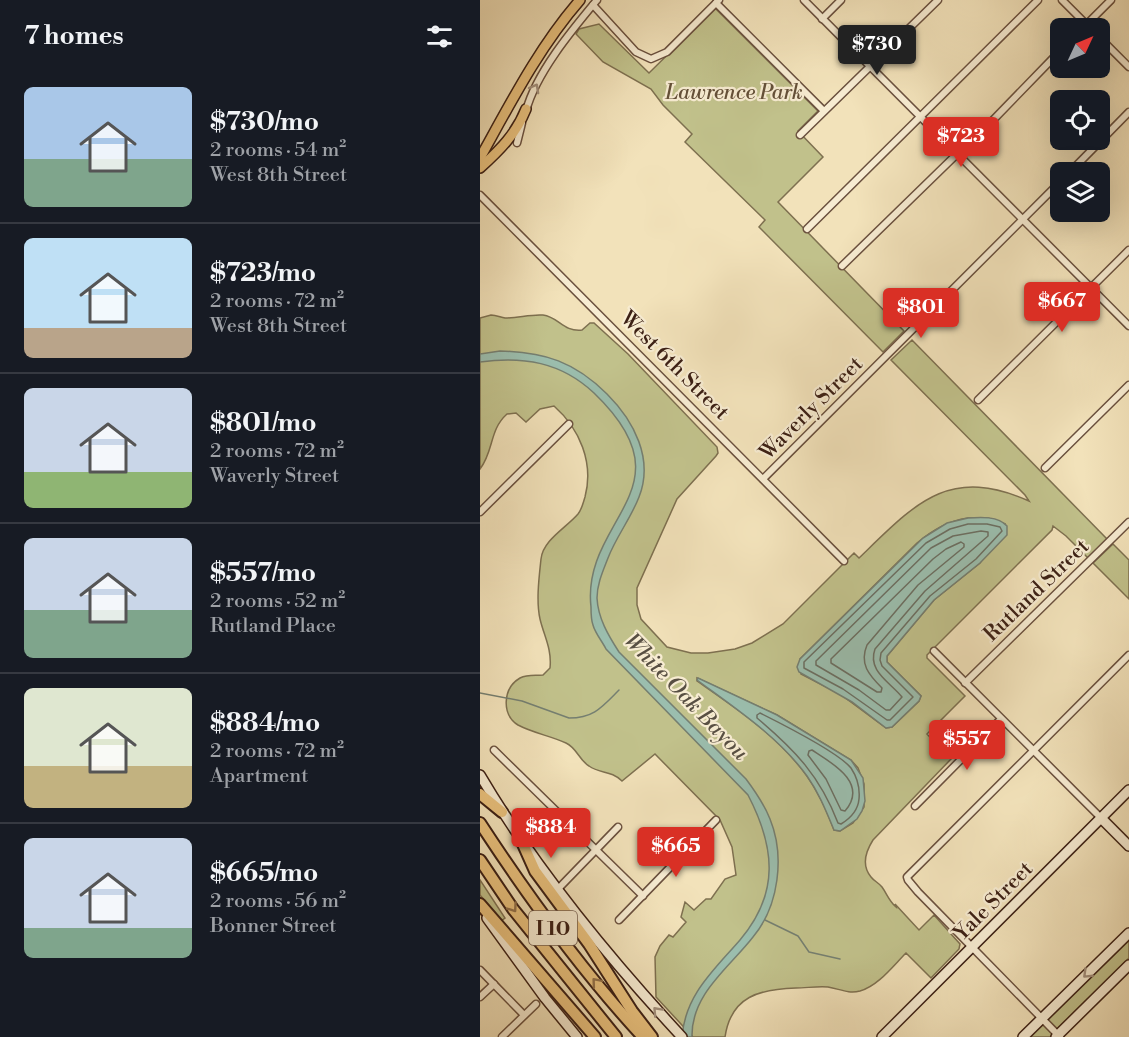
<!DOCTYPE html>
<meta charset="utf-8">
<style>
:root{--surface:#171b24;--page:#20242c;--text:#f1f3f6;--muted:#9ea1a6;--line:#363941;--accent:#d93025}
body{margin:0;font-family:"Libre Bodoni",serif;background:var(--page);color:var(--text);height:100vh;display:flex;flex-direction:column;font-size:22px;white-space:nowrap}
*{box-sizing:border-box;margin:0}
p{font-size:20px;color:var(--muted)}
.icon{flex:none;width:33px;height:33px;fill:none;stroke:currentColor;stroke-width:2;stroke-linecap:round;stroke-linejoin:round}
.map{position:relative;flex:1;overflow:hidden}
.side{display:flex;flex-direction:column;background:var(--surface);width:480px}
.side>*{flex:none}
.needle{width:39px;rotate:46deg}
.buttons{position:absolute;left:570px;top:18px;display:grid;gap:12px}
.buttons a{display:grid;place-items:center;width:60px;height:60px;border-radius:9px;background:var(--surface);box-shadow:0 6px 24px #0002;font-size:30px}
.price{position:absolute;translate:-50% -51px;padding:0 14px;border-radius:6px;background:var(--accent);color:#fff;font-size:20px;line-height:39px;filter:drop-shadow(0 2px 3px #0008)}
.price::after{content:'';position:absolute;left:50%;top:36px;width:18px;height:14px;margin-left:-9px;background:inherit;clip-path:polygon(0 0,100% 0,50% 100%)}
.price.on{background:#222;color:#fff}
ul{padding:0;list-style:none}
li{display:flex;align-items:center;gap:18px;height:150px;padding:0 24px}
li+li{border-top:2px solid var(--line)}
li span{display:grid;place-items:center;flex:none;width:168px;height:120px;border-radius:9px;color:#555}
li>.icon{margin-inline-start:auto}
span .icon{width:72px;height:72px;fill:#fffc;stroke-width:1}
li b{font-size:26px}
h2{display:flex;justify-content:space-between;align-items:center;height:72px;padding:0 24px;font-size:26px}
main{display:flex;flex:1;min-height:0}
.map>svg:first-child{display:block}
.green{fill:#c1c18b;stroke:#7e7050;stroke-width:1.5;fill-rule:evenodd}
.water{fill:#9bbeae;stroke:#757f71;stroke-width:1.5}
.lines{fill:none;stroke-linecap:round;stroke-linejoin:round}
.shore{stroke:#6c6f62;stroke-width:1.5}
.stream{stroke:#757f71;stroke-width:1.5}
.street-casing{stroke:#6a503e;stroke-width:9}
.secondary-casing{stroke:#3c2015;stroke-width:12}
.primary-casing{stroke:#3c2015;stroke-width:12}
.highway-casing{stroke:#3c2015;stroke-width:14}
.street{stroke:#f7ecd2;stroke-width:6}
.secondary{stroke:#f7ecd2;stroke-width:9}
.primary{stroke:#e9c17d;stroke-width:9}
.highway{stroke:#e9c17d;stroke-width:10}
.oneway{stroke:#a3907d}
.oneway2{stroke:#927049}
.labels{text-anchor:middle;stroke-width:4.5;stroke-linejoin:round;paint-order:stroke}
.shield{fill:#f7ecd2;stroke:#745d4e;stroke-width:1.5}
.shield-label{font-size:20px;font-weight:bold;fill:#3c2015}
.park-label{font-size:21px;font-style:italic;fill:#645038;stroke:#f7ecd2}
.street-label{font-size:21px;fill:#3c2015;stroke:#f7ecd2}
.water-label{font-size:22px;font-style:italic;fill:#584f43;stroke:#f7ecd2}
</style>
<main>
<section class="side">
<h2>7 homes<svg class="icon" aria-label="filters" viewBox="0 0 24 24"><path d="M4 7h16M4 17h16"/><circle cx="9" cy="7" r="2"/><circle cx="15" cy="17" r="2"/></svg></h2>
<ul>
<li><span style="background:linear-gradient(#a9c7e8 60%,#7fa58c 0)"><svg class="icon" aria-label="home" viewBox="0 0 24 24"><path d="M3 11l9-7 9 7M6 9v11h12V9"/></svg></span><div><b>$730/mo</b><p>2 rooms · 54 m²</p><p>West 8th Street</p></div></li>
<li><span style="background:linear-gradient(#bfe0f5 75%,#b9a48a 0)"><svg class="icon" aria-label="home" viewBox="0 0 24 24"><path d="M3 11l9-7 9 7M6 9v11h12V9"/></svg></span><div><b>$723/mo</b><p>2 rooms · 72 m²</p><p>West 8th Street</p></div></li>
<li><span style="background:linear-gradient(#c9d6e8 70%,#8fb573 0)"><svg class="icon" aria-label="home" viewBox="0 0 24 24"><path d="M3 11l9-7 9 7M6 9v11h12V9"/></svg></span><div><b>$801/mo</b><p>2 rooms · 72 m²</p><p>Waverly Street</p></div></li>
<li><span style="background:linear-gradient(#c9d6e8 60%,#7fa58c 0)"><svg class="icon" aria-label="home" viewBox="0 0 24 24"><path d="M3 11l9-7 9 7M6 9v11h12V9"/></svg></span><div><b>$557/mo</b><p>2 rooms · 52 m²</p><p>Rutland Place</p></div></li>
<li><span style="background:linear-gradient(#dfe7d0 65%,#c2b280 0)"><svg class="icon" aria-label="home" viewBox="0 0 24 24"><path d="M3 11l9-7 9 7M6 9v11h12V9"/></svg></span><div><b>$884/mo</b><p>2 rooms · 72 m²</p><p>Apartment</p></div></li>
<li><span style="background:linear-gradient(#c9d6e8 75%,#7fa58c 0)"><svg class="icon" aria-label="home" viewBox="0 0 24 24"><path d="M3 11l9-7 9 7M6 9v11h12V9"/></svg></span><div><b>$665/mo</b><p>2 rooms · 56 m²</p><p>Bonner Street</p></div></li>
</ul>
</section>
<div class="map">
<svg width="649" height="1037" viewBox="0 0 649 1037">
<rect width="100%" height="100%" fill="#f2e2ba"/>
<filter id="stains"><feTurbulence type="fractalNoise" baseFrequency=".00333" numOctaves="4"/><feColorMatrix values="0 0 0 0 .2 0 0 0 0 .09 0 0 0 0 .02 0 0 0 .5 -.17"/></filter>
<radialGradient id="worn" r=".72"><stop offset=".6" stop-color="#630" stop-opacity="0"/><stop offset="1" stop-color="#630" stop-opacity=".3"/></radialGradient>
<g class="green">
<polygon points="235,8 338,111 318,131 343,157 298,202 424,331 403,352 279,227 285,220 205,142 212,134 183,105 171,89 123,62 96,34 99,29 119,24 169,73"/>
<path d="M11,315C16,315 20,317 25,318C38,318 51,314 63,315C79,317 83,332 102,330L110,323H114L148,354L237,447L238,453L236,456L197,499L157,588V605L161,619L187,647L211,653H228L255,649L272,643L303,624L374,553L379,558C435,504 468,465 549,501L545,495L411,360L432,340L627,539L608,558L586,536L573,526L572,530L447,655V658L485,696L447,734L471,759L393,840C386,851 381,865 391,877C394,881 399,883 402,887C407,894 409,901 416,907L415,904L439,930L454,915L480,944L479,949L451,978L426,953C413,966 398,986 380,991C368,994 360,989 348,987C338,986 326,988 316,988C280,989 251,996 245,1037H213L176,997L175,957L180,946L189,935L193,937L206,922L201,917L205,902L214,910L226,899H231L245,879L256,875L252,847L240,820L175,754L142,781C131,770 120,774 109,766C99,760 97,748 86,743C71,736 53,733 38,725C21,714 23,688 40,678C48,674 56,676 63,675L70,668C72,649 64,636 60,619C56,601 59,578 61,559C63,540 86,528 98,514C102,509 103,503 105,497C114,463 100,429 74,406L60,409L46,422L36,413L27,414C9,430 14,451 0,469V318ZM488,518H508L525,524L500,563L454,600L407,656V662L441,696L439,701L412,727L406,728L360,694L321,674L320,659L437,543C453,530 468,521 488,518ZM217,678L297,715L371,760L378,768L384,784V807L373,823L360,831L354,830C345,805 333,781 315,761C289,730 250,704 217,681Z"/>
<polygon points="633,544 649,560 649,599 613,563"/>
<polygon points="0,880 25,918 21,921 0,895"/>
<polygon points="649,935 649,958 570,1037 547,1037"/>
</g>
<g class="water">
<path d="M20,351C65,352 95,362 127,394C154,421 174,459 159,497C151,518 136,537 128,558C123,571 117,584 117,598C118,618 128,635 139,652L266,779C275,791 284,804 290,819C305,856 299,906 273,937C249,968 211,994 212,1037H202C205,995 234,970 260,940C300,893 295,847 268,795L126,649C122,641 115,633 113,625C111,620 111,613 111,607C101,518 214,489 114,393C81,362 43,356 0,362V354Z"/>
<path d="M488,518C501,517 518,516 527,526V535L500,563L454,600L407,656V662L441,696L439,701L412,727L406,728L372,702L319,672L317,667L320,659L443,538L467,523Z"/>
<path d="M218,678L297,715L371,760L383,778L385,801L382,811L377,819L360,831L354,830C346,811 339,793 327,776C299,737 255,708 217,680Z"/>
</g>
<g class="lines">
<g class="shore">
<polygon points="488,524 507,524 520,527 522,531 496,559 450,596 401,653 400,660 402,666 433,697 410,720 407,720 363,689 324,668 324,662 446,543 470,529"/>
<path d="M501,531L508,532V536L445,591L395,649C387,671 410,682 422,697L410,710H406L379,690L336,665V661L451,548L473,536Z"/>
<path d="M481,542L484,544V547L438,585L387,645C379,664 389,675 402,688L401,692H397L351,663V659L453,559L466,549Z"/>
<path d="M280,713C300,723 358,752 371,768C377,777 380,788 379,799C378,810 371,818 361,824L358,823C340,776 315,750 277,718V715Z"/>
<path d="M329,751L332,750C352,763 389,783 365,811L361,810L346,779L328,755Z"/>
</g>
<g class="stream">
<path d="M0,693L42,701L89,718C114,718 122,707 139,690"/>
<polyline points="285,920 318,936 329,952 360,959"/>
</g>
<g class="street-casing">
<g id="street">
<polyline points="324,0 649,326"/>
<polyline points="582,0 610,28"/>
<polyline points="236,3 344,111"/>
<polyline points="113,5 156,52 171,59 187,52 239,0"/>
<polyline points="342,19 361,0"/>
<polyline points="603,28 631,0"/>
<polyline points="620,38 649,67"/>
<path d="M46,111C56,73 92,30 117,0"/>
<polyline points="320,135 458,0"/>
<polyline points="37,143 42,123"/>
<polyline points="590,172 649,112"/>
<polyline points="0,195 364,561"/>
<polyline points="327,229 558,0"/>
<polyline points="362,266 477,154 485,149 580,51"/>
<polyline points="498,400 649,250"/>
<polyline points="565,468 649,385"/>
<polyline points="283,479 580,182"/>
<polyline points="0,512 89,424"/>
<polyline points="454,651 621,818"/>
<polyline points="485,683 649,522"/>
<polyline points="14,750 163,896"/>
<polyline points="435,806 521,719"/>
<polyline points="77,890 138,827"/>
<polyline points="139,920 236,820"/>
<polyline points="0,970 44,1015"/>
<polyline points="0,997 14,984"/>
<polyline points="22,1037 56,1004"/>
<polyline points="580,1037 438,892 428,880 427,877 649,655"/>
</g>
</g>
<g class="secondary-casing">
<g id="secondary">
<path d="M0,775C56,870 127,956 202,1037"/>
<polyline points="621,818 649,846"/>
<polyline points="7,918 65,998 97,1037"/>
<polyline points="402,1037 649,790"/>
<polyline points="543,1037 649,933"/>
<polyline points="576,1037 649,965"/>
</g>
</g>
<g class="primary-casing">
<g id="primary">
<path d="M0,158C30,104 59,47 100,0"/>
<path d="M0,168C20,150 36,134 46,109"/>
</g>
</g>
<g class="highway-casing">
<g id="highway">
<polyline points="0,794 22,812"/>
<path d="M0,823C49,898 102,971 163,1037"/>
<polyline points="42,842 55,871 109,944 152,1011 172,1037"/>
<polyline points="0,860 33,909 136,1037"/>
<polyline points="0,904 115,1037"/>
</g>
</g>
<use href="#street" class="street"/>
<use href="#secondary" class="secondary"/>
<use href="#primary" class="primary"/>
<use href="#highway" class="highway"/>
</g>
<defs><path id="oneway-chevron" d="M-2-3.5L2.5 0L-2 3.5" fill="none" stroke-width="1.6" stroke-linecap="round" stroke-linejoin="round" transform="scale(1.5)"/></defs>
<g class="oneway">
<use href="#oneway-chevron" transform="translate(55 88) rotate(-61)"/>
<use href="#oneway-chevron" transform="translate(607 974) rotate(136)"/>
<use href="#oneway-chevron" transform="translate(177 1011) rotate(-133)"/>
</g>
<g class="oneway2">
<use href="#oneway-chevron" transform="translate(33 908) rotate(55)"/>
<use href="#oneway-chevron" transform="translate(116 982) rotate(-130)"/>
</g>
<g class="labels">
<rect class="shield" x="49" y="911" width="48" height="34" rx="4.5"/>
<g class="shield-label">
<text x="73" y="935">I 10</text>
</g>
<g class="park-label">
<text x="254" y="99">Lawrence Park</text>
</g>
<g class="street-label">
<text transform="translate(195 365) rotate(45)" y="7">West 6th Street</text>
<text transform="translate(331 408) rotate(-45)" y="7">Waverly Street</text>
<text transform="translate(556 590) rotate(-44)" y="7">Rutland Street</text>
<text transform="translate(513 901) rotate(-45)" y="7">Yale Street</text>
</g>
<g class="water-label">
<text transform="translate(207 696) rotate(46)" y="8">White Oak Bayou</text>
</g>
</g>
<rect width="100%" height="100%" filter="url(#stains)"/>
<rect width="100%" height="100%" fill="url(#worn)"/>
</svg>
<div class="buttons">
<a><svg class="needle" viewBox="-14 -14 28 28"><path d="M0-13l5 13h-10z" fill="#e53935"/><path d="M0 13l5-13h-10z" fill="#9ea1a6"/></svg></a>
<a><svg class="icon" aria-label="locate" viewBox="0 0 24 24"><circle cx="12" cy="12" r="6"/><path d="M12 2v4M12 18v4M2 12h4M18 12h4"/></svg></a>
<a><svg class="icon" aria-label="layers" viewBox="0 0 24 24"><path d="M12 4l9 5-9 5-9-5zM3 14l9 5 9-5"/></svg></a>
</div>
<b class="price on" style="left:397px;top:76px">$730</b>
<b class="price" style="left:481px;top:168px">$723</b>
<b class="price" style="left:582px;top:333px">$667</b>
<b class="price" style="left:441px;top:339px">$801</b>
<b class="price" style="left:487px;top:771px">$557</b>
<b class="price" style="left:71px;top:859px">$884</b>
<b class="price" style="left:196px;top:878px">$665</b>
</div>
</main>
